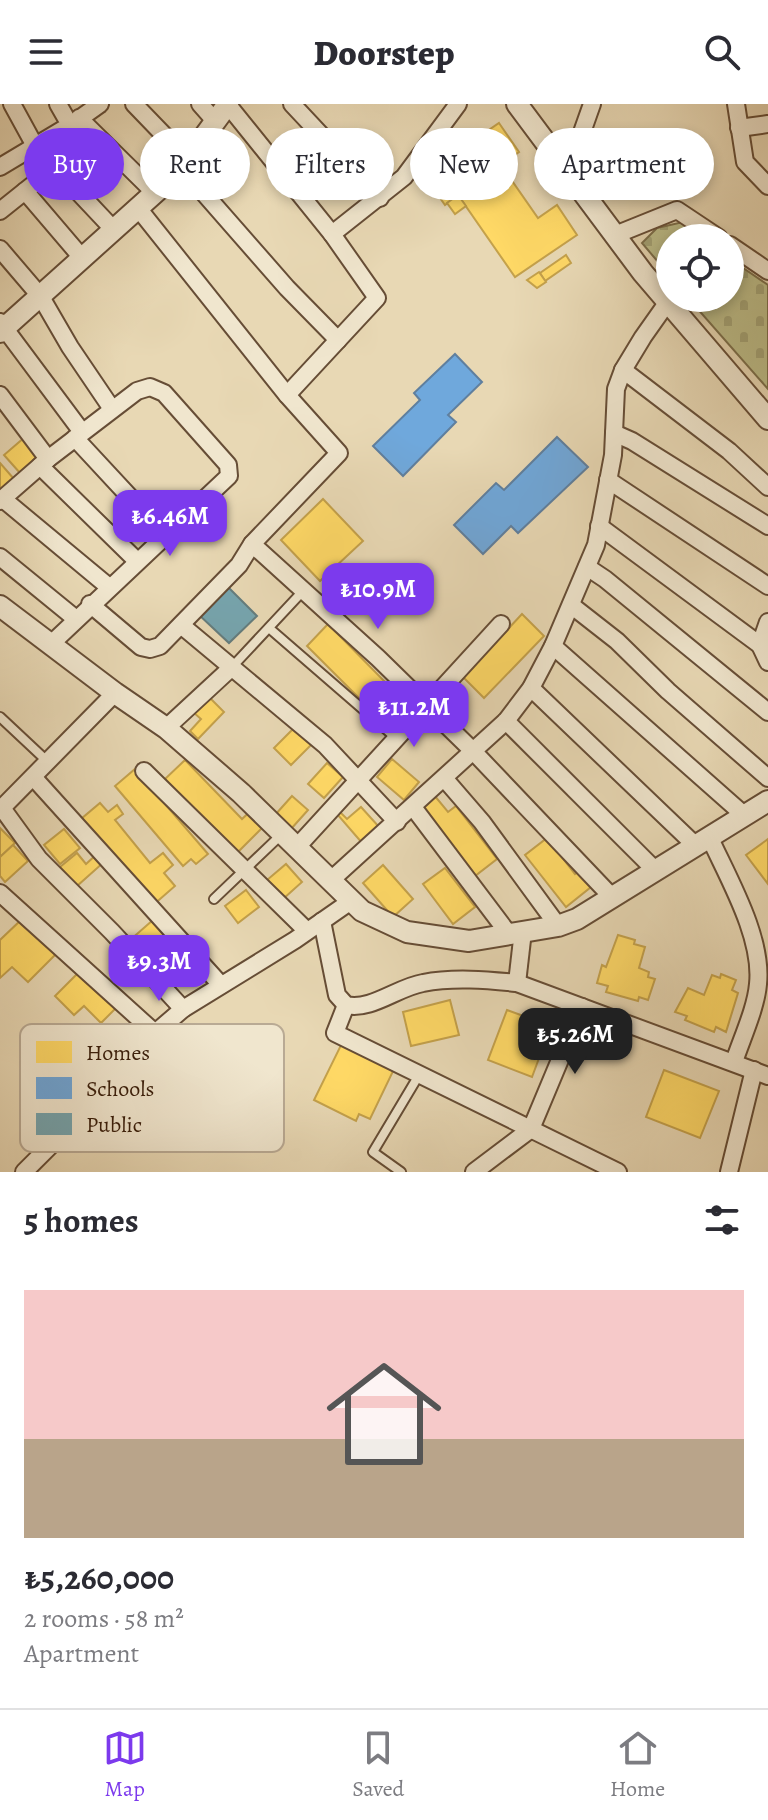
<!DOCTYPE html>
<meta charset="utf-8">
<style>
:root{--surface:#fff;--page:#f7f7f7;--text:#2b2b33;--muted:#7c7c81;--line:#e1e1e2;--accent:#7c3aed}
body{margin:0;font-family:Alegreya,serif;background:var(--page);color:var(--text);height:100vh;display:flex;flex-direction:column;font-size:30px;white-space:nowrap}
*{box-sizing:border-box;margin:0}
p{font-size:26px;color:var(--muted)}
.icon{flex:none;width:44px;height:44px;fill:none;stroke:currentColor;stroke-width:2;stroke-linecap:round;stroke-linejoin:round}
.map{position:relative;height:1068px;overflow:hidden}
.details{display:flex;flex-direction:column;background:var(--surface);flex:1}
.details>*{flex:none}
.banner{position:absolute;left:24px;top:24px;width:720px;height:72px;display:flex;gap:16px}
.tools{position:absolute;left:656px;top:120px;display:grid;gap:16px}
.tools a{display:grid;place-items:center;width:88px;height:88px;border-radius:50%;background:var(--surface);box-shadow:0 4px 12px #0003;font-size:40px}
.price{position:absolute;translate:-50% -68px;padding:0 18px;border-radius:16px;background:var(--accent);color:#fff;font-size:26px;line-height:52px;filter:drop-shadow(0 2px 4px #0008)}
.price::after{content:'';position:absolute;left:50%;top:48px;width:24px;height:18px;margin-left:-12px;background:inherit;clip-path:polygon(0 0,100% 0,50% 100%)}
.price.active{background:#222;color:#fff}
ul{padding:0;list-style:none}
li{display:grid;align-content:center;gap:16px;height:424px;padding:0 24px}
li+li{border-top:2px solid var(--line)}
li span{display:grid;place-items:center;height:248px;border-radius:0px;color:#555}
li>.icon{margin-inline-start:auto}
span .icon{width:144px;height:144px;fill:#fffc;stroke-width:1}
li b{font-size:34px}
h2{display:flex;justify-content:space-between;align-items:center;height:96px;padding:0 24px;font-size:34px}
.pill{padding:0 28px;border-radius:36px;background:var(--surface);box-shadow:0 4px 12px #0003;font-size:28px;line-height:72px}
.pill.active{background:var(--accent);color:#fff}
header{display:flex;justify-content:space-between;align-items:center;height:104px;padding:0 24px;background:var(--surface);font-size:36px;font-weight:800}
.menu{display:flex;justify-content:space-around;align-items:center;height:112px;border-top:2px solid var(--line);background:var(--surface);font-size:22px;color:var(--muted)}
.menu a{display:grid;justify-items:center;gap:4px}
.menu .active{color:var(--accent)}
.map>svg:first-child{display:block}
.cemetery{fill:url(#cemetery-stones);stroke:#7b6e4a;stroke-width:2}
.homes{fill:#ffd966;stroke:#c4a14b;stroke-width:2}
.schools{fill:#6fa8dc;stroke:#5f7f9e;stroke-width:2}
.public{fill:#76a5af;stroke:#647d7e;stroke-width:2}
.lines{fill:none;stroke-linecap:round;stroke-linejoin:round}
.service-casing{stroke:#664d36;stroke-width:12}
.minor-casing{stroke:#664d36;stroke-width:20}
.tertiary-casing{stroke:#664d36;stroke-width:24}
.service{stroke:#f0e6ce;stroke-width:8}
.minor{stroke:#f0e6ce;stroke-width:16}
.tertiary{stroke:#f0e6ce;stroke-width:20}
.key{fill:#f0e6ce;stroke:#b9aa94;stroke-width:2}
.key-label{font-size:22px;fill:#3a1f0c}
</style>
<header><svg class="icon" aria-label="menu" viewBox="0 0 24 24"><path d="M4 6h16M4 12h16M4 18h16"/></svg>Doorstep<svg class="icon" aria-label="search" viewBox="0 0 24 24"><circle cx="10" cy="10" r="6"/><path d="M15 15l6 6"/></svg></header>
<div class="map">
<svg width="768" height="1068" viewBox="0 0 768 1068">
<defs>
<pattern id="cemetery-stones" width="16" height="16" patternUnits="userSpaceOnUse" patternTransform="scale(2)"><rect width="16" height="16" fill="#bcbd89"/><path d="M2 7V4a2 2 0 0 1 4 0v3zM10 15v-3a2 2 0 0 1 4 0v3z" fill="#a2a275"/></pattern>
</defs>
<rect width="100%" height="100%" fill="#e8d8b4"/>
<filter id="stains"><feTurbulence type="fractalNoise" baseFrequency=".0025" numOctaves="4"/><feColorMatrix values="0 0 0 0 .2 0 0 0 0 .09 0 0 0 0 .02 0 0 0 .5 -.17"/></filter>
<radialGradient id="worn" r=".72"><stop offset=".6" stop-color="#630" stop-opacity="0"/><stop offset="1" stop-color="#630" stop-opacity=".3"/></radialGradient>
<g class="cemetery">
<polygon points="683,118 701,134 670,134 670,172 642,139 657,124"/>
<polygon points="730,155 768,181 768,285 688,194 730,194"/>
</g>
<g class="homes">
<polygon points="499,19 519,48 501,61 538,114 557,101 577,131 515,173 458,91 445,101 424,71"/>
<polygon points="458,91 466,102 455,110 447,99"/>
<polygon points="566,151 571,159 545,177 540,169"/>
<polygon points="539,168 546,178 537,184 527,176"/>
<polygon points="25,333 40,351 20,369 4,351"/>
<polygon points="0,359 14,375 0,387"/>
<polygon points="323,395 363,437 320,477 281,436"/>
<polygon points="522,510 544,532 484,594 463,573"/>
<polygon points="328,520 391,584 370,605 307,542"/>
<polygon points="208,592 224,608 198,635 190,627 201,615 193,608"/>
<polygon points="294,624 311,641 291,661 274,644"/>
<polygon points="392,655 419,678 404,696 377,673"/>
<polygon points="185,656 242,715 255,703 269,717 237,749 165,675"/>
<polygon points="327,659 343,673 324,694 308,680"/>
<polygon points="135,665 208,750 196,760 191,755 183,762 115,682"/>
<polygon points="434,691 448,708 456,702 497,755 475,772 420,702"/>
<polygon points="292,692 308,706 291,725 275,711"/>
<polygon points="100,699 108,708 117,701 123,710 115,716 150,759 163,749 173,761 164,769 175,782 152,802 81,715"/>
<polygon points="361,703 380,724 363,740 337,710 340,708 347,715"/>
<polygon points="0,724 15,739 0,753"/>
<polygon points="64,725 80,744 60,760 44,741"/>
<polygon points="547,734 575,770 579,767 591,783 566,803 525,751"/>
<polygon points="768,735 768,780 746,751"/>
<polygon points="13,741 28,757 5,778 0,772 0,753"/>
<polygon points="77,749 86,760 97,750 104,758 77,782 60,763"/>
<polygon points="286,760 302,778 283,795 267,776"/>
<polygon points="383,761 413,795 393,813 363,779"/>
<polygon points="445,764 475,803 453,820 423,780"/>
<polygon points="246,786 259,803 238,819 225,802"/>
<polygon points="21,816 56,850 28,878 12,863 0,874 0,836"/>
<polygon points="153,816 194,864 172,884 130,836"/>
<polygon points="618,831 635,836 634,840 645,843 639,864 649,868 648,873 655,875 648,896 639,893 638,897 606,888 608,882 597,879 602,861 606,863"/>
<polygon points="78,869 96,887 100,883 118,902 101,919 84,902 74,911 55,892"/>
<polygon points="721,870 736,876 732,886 738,889 726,928 716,923 714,928 685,916 687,912 675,908 688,884 704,891 712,871 720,874"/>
<polygon points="450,896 459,931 411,942 403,908"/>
<polygon points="507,906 551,922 532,973 488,956"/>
<polygon points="344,935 396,961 370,1015 359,1010 356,1017 314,996"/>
<polygon points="664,966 719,987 700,1034 646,1013"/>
</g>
<g class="schools">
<polygon points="455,250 482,278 448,311 456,318 403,372 373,342 420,296 414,289"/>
<polygon points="557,333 588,363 518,429 511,422 483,450 454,421 496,379 504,386"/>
</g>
<polygon class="public" points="226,481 257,512 229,539 198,510"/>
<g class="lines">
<g class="service-casing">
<g id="service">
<polyline points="269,524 396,634"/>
<polyline points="232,563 303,487"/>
<polyline points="0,613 48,658"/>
<polyline points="214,795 282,730"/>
<polyline points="401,1068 373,1048 419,971"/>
</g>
</g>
<g class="minor-casing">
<g id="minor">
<polyline points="12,0 35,42 114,126"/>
<polyline points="134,0 187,55"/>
<polyline points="200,0 215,17"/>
<polyline points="292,0 380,94"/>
<polyline points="736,0 745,58 768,82"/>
<polyline points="228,1 332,130 377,194 287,291"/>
<polyline points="79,14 155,89"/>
<polyline points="72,20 100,0"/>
<polyline points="739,24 768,20"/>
<polyline points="0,63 70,21 58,0"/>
<polyline points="181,63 287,184 338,236"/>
<polyline points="568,68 592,0"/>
<polyline points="25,87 83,155"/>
<polyline points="0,107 55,63"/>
<polyline points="332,130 404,73 458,0"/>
<polyline points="615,131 677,106 719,134"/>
<polyline points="730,141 768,167"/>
<polyline points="0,145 41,193 70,243 112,305"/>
<polyline points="0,218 82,328"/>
<polyline points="623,266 729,347 768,383"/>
<polyline points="0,291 48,355"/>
<polyline points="614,329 632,337 768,422"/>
<polyline points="75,334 165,431"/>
<polyline points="40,362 137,457"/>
<polyline points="608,376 768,482"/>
<polyline points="3,395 109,483"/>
<polyline points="0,397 48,355 137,287 150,283 164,289 228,361 229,372 51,540"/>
<polyline points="599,422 760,541"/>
<polyline points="252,440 378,554 473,647 611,792"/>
<polyline points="0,453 76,515"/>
<polyline points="587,463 605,475 768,608"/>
<polyline points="90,500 141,543 150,545 160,542 239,461 252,440 339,349 287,291 138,104"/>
<polyline points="571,501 617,537 668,587 768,674"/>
<polyline points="768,518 760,541 768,558"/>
<polyline points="181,521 325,641 397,718"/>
<polyline points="553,542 744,711"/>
<polyline points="531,584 695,741"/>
<polyline points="506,617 654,765"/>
<polyline points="166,624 232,563"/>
<polyline points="144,667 307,827"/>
<polyline points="34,674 221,881"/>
<polyline points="444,674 482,718 558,822"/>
<polyline points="413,703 508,829"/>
<polyline points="2,704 39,755 112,828 183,905"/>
<polyline points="0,706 115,589"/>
<path d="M709,732C728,774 763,833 758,880C756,904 742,934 734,958"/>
<polyline points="297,743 501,520"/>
<polyline points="331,776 506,617 531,584 553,542 596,441 613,351 616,285 623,266 643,233 667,199"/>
<polyline points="0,789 155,929"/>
<path d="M322,817L337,891L346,901C371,907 398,883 423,879C453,873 487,876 517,879L768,972"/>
<polyline points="517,879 523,827"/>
<polyline points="346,901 335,929 618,1068"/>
<polyline points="24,1068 53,1039 125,955 183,905 295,836 351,797"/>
<polyline points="474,1068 531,1025 582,903"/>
<polyline points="729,1068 754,966"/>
</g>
</g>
<g class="tertiary-casing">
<g id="tertiary">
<polyline points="517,0 643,169 768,315"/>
<polyline points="0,228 178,68 228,0"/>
<polyline points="0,502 115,589 166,624 241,689 362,807 407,828 469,837 558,822 577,815 768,697"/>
</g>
</g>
<use href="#service" class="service"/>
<use href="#minor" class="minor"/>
<use href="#tertiary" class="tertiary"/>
</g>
<rect x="20" y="920" width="264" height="128" rx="12" class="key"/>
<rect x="36" y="937" width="36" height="22" fill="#ffd966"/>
<rect x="36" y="973" width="36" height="22" fill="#6fa8dc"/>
<rect x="36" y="1009" width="36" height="22" fill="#76a5af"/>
<g class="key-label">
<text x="86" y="956">Homes</text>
<text x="86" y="992">Schools</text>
<text x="86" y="1028">Public</text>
</g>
<rect width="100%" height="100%" filter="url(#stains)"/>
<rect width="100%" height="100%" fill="url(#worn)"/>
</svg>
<div class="tools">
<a><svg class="icon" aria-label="locate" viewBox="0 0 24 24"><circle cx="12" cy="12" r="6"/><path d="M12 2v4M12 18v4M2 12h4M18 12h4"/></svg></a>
</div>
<b class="price" style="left:170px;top:454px">₺6.46M</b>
<b class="price" style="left:378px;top:527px">₺10.9M</b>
<b class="price" style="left:414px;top:645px">₺11.2M</b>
<b class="price" style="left:159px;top:899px">₺9.3M</b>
<b class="price active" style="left:575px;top:972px">₺5.26M</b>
<div class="banner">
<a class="pill active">Buy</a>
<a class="pill">Rent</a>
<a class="pill">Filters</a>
<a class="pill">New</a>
<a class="pill">Apartment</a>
</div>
</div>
<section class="details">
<h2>5 homes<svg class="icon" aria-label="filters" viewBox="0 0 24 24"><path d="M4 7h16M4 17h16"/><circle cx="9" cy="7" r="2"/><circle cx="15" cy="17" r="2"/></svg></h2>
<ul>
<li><span style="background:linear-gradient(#f6c9c9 60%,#b9a48a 0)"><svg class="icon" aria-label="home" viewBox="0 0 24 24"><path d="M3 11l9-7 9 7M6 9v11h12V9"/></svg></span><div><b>₺5,260,000</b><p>2 rooms · 58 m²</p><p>Apartment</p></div></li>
</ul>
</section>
<nav class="menu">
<a class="active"><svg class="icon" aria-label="map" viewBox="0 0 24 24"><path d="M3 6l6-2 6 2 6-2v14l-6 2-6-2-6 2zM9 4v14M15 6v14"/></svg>Map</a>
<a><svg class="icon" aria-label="saved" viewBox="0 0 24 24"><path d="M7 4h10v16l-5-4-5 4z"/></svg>Saved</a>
<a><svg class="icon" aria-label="home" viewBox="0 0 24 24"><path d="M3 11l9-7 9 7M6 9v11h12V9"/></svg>Home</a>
</nav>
